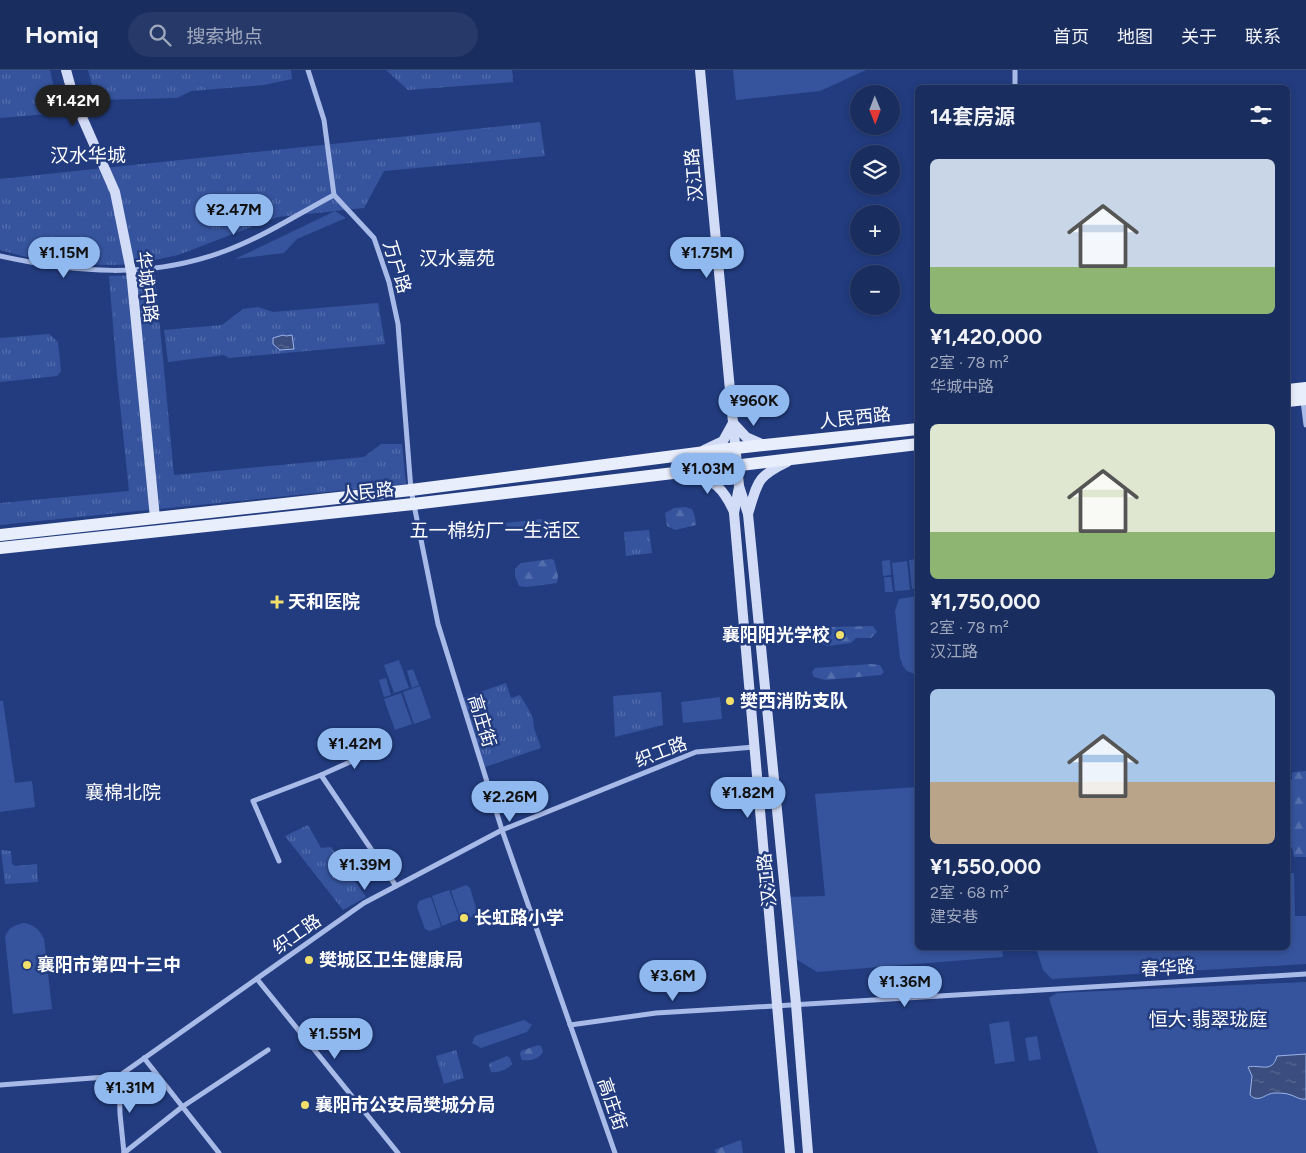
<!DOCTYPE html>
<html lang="zh">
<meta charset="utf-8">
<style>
:root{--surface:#1a2d5f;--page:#273968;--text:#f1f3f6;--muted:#9fa8bd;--line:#384974;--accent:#90b9f0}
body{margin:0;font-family:Figtree,"Noto Sans SC",sans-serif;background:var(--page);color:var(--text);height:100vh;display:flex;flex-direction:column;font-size:19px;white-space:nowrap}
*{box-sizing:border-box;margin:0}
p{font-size:16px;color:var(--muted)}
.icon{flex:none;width:28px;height:28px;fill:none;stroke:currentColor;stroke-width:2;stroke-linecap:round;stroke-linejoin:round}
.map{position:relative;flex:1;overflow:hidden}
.drawer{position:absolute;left:915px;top:15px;width:375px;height:865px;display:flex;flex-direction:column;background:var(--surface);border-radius:8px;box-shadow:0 2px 8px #0003,0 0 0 1px var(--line)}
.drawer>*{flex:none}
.needle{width:32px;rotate:179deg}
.buttons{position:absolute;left:850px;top:15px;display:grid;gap:10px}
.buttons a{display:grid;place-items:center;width:50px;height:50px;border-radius:50%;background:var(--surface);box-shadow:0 2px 8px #0003,0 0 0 1px var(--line);font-size:25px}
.price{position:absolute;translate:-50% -42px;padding:0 11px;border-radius:18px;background:var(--accent);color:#111;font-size:16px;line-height:32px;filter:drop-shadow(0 1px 2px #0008)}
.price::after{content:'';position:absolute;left:50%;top:30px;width:15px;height:11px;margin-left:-8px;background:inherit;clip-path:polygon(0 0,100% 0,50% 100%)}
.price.active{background:#222;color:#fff}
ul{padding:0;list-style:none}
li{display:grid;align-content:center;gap:10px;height:265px;padding:0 15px}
li span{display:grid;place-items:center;height:155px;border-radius:8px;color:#555}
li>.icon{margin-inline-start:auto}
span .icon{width:90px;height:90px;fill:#fffc;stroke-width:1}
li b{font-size:21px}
h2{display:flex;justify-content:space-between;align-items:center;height:60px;padding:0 15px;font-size:21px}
header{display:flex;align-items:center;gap:30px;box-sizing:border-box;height:70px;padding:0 25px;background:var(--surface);border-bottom:1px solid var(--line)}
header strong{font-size:24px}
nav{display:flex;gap:28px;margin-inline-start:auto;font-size:18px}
.search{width:350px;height:45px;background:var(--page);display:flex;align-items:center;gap:12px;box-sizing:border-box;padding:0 18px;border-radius:28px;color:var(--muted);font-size:19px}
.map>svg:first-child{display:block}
.green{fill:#36549d}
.forest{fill:url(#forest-firs)}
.park{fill:url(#park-tufts)}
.water{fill:url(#water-ripples);stroke:#9cb3e8}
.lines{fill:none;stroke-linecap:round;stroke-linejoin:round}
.street{stroke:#a8bae7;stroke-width:5}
.secondary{stroke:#d2dcf6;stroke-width:10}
.primary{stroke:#e9eefd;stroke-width:12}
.poi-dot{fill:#f2e06a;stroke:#223c7f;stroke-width:2}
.labels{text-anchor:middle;stroke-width:5;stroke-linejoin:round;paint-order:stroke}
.street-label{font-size:18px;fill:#fff;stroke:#223c7f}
.poi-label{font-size:18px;font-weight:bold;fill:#fff;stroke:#223c7f;text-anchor:start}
.neighbourhood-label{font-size:19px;fill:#fff;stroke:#223c7f}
</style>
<header>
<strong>Homiq</strong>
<div class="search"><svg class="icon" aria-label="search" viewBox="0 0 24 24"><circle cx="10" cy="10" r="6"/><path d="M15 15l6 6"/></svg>搜索地点</div>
<nav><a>首页</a><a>地图</a><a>关于</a><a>联系</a></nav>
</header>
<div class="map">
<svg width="1306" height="1083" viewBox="0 0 1306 1083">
<defs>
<pattern id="forest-firs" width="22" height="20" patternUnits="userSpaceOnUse" patternTransform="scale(1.25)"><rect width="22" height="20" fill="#36549d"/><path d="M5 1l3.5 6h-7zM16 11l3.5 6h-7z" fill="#546eac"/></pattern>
<pattern id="park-tufts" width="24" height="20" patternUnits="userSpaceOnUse" patternTransform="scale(1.25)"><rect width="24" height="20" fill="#36549d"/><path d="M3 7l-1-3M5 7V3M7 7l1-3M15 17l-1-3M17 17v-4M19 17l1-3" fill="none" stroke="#546eac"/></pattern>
<pattern id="water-ripples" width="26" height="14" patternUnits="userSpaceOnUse" patternTransform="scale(1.25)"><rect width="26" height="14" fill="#3a4d7e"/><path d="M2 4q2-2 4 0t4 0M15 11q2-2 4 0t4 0" fill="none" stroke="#586891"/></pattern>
</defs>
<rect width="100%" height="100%" fill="#223c7f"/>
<g class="green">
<polygon points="733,0 866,0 820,21 736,30"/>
<polygon points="335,141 346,148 297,169 284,183 235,189"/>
<polygon points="917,489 917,518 912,519 909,490"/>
<polygon points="890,490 891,505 883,506 882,491"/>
<polygon points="907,491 910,520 895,521 892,493"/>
<polygon points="884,507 891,507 893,522 885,522"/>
<polygon points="917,526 918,526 917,605 907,601 903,596 900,588 895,541 899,529"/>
<polygon points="399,590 409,618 394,623 384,595"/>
<polygon points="413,599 419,615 412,618 407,601"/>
<polygon points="386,608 391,625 384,627 379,610"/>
<polygon points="420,616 431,648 414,654 403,622"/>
<polygon points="401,623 412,654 395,660 384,629"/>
<polygon points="720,627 722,649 683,653 681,632"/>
<polygon points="0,631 3,631 15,713 32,711 35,737 0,742"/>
<polygon points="1288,706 1292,710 1293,769 1292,777 1288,779"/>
<polygon points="917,717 918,878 1002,878 1003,887 817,902 791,886 785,827 825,826 815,724"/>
<polygon points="1288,803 1294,803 1295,846 1306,846 1306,894 1052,909 1043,900 1036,878 1288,878"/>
<polygon points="466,815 470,818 477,841 475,846 461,850 451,821"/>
<polygon points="449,820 460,849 442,856 432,826"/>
<polygon points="431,827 441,857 430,861 425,859 417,837 419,831"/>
<path d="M24,853C34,855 39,859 44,869L52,939L13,944L5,867C9,857 14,855 24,853Z"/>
<polygon points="1306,912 1306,1083 1098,1083 1049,928 1057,923"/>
<polygon points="524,950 532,955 527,962 481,978 472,973 475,966"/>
<polygon points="1009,951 1015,991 995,994 989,954"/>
<polygon points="1037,966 1041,989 1029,991 1025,968"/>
</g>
<g class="forest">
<polygon points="685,437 692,439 695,447 696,455 675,460 667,456 665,443 674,438"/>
<polygon points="541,449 544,451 545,456 541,459 507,463 506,453"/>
<polygon points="551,489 554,490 558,506 557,513 527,517 519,516 515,506 515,499 521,493"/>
<polygon points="873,556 877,562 871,568 856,568 851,573 827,576 820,573 819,561 832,557"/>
<polygon points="871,594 880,595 884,602 881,605 825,610 814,607 812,602 815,598"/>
<polygon points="1306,701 1306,787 1294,787 1292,777 1293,769 1292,703 1294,702"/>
<path d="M538,975L541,976L543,982C539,989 530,991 522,990L520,984L521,981Z"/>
<path d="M507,986L510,988L512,994C507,1000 498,1003 491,1002L489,996L490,993Z"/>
<polygon points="741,1070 743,1083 716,1083 714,1080"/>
</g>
<g class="park">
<polygon points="0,0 50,0 59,43 0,48"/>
<polygon points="88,0 291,0 292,9 264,15 191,21 177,28 96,30"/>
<polygon points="386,0 512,0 513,12 408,20"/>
<polygon points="540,52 545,86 384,101 364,138 278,147 178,185 141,193 116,195 63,194 22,186 0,180 0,109"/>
<polygon points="155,205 174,405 364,387 381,374 402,374 406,414 0,455 0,433 129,421 117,305 109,206"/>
<polygon points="378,233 385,274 229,288 224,285 168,292 164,260 222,255 243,239 258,237 273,242"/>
<polygon points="49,264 58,272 61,301 57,306 0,312 0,268"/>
<polygon points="649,460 652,483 626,486 624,462"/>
<polygon points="506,613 511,628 520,625 529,640 533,649 534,658 541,678 485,697 463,628"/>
<polygon points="661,622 663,655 615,667 613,626"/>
<polygon points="308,755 321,778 331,777 366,827 343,840 285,766"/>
<polygon points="1,780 11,781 12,794 15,796 37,794 38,812 5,814"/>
<polygon points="456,980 464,1008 444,1014 436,986"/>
</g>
<g class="water">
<polygon points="283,265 286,266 292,265 294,279 280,280 273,274 273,268"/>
<path d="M1306,984V1029C1300,1030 1297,1027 1291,1025C1286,1023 1280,1023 1275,1023C1265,1023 1259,1034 1250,1025L1252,1006L1248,997C1260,994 1272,1004 1277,986Z"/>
</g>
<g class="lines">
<g class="street">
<polyline points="308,0 324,50 334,125 374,168 389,212 398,254 411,420 438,554 502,760 615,1083"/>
<polyline points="1015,0 1015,18"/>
<path d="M0,186C77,203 150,209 225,181C263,167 298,144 334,125"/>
<polyline points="1303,331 1306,355"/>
<polyline points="321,705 381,678"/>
<polyline points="279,791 253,731 321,705 396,816"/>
<polyline points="257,909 398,1083"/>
<polyline points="570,955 656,943 1306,904"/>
<polyline points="144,988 219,1083"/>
<polyline points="119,1006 120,1044 124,1083"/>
<polyline points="0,1015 119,1006 364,833 502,760 696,682 754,677"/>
<polyline points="124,1083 182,1037 268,980"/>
</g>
<g class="secondary">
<polyline points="66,0 74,29 115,122 131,201 155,448"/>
<polyline points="700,0 739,416 748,444 796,934 808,1083"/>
<polyline points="704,380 723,371 733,353 746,367 764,375"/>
<path d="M690,401C715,412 723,417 734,442"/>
<polyline points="739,417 734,443 790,1083"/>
<path d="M748,444C758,412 756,407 787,392"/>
</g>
<g class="primary">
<polyline points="1288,320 1306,318"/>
<polyline points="1288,331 1306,329"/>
<polyline points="0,465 411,420 736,378 918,359"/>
<polyline points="0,478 413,434 918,374"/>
</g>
</g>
<g class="poi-dot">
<path d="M274.5 524.5h5v5h5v5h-5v5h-5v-5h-5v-5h5z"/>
<circle cx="840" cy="565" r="5"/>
<circle cx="730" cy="631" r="5"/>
<circle cx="464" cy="848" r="5"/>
<circle cx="309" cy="890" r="5"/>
<circle cx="27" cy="895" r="5"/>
<circle cx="305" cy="1035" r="5"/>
</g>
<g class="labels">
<g class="street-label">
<text transform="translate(694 105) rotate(-95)" y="6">汉江路</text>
<text transform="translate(397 197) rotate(73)" y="6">万户路</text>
<text transform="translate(147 217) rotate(83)" y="6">华城中路</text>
<text transform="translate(855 348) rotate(-6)" y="6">人民西路</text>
<text transform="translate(367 422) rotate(-6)" y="6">人民路</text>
<text transform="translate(482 651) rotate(73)" y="6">高庄街</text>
<text transform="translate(661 682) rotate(-21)" y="6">织工路</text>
<text transform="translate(767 810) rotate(-96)" y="6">汉江路</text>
<text transform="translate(297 864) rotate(-35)" y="6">织工路</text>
<text transform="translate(1168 898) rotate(-3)" y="6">春华路</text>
<text transform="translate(612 1034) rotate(71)" y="6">高庄街</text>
</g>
<g class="poi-label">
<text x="288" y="538">天和医院</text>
<text x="830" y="571" text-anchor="end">襄阳阳光学校</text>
<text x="740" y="637">樊西消防支队</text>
<text x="474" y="854">长虹路小学</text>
<text x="319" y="896">樊城区卫生健康局</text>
<text x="37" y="901">襄阳市第四十三中</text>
<text x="315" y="1041">襄阳市公安局樊城分局</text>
</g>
<g class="neighbourhood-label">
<text x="88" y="92">汉水华城</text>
<text x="457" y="195">汉水嘉苑</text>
<text x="495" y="467">五一棉纺厂一生活区</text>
<text x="123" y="729">襄棉北院</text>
<text x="1208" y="956">恒大·翡翠珑庭</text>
</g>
</g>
</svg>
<div class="buttons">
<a><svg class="needle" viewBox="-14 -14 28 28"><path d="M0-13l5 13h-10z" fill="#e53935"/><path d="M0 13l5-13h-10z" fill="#9fa8bd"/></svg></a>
<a><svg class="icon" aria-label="layers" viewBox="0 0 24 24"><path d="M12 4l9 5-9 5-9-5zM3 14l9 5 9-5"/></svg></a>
<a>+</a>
<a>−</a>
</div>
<b class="price active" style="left:73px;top:57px">¥1.42M</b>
<b class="price" style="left:234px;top:166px">¥2.47M</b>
<b class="price" style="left:64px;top:209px">¥1.15M</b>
<b class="price" style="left:707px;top:209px">¥1.75M</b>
<b class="price" style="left:754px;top:357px">¥960K</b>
<b class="price" style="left:708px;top:425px">¥1.03M</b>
<b class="price" style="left:355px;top:700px">¥1.42M</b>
<b class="price" style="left:748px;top:749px">¥1.82M</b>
<b class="price" style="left:510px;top:753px">¥2.26M</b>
<b class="price" style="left:365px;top:821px">¥1.39M</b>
<b class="price" style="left:673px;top:932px">¥3.6M</b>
<b class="price" style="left:905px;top:938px">¥1.36M</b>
<b class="price" style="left:335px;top:990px">¥1.55M</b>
<b class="price" style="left:130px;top:1044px">¥1.31M</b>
<section class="drawer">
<h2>14套房源<svg class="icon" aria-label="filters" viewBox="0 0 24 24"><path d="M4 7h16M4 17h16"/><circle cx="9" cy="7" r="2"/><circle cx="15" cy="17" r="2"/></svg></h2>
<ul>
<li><span style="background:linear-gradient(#c9d6e8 70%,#8fb573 0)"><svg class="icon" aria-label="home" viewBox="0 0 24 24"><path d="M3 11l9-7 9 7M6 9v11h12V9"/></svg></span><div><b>¥1,420,000</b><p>2室 · 78 m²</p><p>华城中路</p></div></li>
<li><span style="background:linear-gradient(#dfe7d0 70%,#8fb573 0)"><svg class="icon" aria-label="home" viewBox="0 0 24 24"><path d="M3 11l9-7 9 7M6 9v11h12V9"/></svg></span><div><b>¥1,750,000</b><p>2室 · 78 m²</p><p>汉江路</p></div></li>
<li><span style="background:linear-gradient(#a9c7e8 60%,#b9a48a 0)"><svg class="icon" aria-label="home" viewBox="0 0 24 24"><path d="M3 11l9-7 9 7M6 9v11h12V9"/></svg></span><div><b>¥1,550,000</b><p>2室 · 68 m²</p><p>建安巷</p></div></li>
</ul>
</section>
</div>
